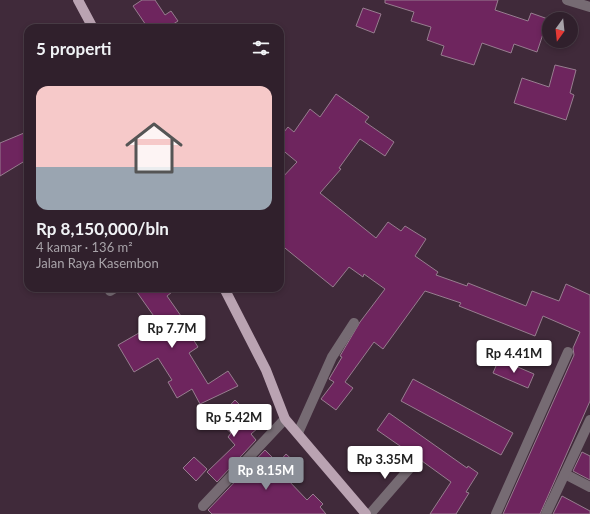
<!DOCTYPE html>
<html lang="id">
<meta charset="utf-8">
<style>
:root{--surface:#30202c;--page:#382834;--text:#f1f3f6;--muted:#a8a3a9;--line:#4b3e48;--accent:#8c9099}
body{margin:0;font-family:Lato,sans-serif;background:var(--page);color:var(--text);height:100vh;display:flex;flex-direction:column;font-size:15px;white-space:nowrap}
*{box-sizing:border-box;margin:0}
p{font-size:13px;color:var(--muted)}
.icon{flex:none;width:22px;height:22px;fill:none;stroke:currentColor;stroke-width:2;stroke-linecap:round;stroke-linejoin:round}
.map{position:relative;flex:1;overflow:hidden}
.side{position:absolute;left:24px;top:24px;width:260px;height:268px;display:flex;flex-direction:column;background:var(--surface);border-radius:12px;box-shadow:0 2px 6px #0003,0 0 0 1px var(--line)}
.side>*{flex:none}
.needle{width:26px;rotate:195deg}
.buttons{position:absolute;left:542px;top:12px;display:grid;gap:8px}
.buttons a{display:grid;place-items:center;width:36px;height:36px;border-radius:50%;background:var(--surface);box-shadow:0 2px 6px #0003,0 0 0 1px var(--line);font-size:20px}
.price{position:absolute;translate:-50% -34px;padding:0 9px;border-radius:4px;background:#fff;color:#222;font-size:13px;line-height:26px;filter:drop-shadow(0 1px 2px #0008)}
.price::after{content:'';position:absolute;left:50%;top:24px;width:12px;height:9px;margin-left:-6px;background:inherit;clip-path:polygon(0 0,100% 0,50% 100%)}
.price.active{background:var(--accent);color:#fff}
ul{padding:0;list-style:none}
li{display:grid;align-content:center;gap:8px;height:212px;padding:0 12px}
li span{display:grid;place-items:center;height:124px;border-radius:12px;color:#555}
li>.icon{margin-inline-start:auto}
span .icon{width:72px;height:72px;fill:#fffc;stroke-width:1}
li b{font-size:17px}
h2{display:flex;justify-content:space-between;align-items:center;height:48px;padding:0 12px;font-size:17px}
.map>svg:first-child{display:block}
.building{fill:#6e255e;stroke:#977d8f}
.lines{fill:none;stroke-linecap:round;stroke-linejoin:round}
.minor{stroke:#766b73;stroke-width:10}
.major{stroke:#baa3b2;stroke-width:10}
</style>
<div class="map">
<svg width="590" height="514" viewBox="0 0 590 514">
<rect width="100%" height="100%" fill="#402a3a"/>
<g class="building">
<polygon points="142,0 155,0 165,15 171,11 178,21 167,28 148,28 133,6"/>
<polygon points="385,0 498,0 495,10 528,21 531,13 548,19 537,52 514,44 511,53 482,43 474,65 441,55 444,46 427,40 431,27 411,21 414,12 385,3"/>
<polygon points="363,8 381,14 374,33 356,26"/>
<polygon points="555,65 576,70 570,93 574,95 566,120 514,103 522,78 549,87"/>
<polygon points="336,94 369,117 365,122 394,142 385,156 360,139 339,168 341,169 320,193 376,238 388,222 401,231 405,226 426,239 415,256 438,272 436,275 467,286 468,283 526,306 532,291 559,301 566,284 590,295 590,401 540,514 503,514 574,355 573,348 580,332 543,316 535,336 459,306 461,303 425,291 383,349 374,342 345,382 353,388 336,410 321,399 334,382 329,379 342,357 340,356 360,322 385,289 364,274 363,277 349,267 333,287 280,244 280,180 297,162 280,148 280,137 288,127 294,132 310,109 320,117"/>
<polygon points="24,133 28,143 28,159 0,176 0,143"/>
<polygon points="134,288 177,288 167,296 188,326 186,328 198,347 189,353 208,384 228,371 238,386 200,404 192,389 177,398 168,382 172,380 158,358 134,372 118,345 158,322"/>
<polygon points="499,359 534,374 528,388 493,373"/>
<polygon points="413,379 513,433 501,455 401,401"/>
<polygon points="235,400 244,409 242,411 258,428 251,434 256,440 217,482 207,472 235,445 228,437 231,433 216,420"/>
<polygon points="389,413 467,468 468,466 478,473 466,492 469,493 456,514 430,514 451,482 422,461 420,456 413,455 377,430"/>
<polygon points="265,450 278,463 286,454 299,466 287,479 307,500 313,494 323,504 320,507 326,514 212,514 208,510"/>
<polygon points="582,452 590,456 590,480 573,471"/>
<polygon points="194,457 207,469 196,481 183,468"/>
<polygon points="562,496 590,511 590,514 553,514"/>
</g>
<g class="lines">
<g class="minor">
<polyline points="567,0 590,7"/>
<polyline points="110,291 115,288"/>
<polyline points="298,433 332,357 354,323"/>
<polyline points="565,474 590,487"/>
<polyline points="203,506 285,419"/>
<polyline points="370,514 416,461"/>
<polyline points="496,514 568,352"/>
<polyline points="546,514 590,420"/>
</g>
<g class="major">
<polyline points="78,0 93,28"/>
<polyline points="224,288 266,370 285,419 366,514"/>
</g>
</g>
</svg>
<div class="buttons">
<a><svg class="needle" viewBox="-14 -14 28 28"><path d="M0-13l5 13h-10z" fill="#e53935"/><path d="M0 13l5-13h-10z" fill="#a8a3a9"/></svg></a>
</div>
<b class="price" style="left:172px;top:349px">Rp 7.7M</b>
<b class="price" style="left:514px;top:374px">Rp 4.41M</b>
<b class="price" style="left:234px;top:438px">Rp 5.42M</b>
<b class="price" style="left:385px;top:480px">Rp 3.35M</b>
<b class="price active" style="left:266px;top:491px">Rp 8.15M</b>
<section class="side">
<h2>5 properti<svg class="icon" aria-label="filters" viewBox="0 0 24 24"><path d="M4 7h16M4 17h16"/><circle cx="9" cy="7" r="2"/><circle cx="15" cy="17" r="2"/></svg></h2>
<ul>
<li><span style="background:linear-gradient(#f6c9c9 65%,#9aa5b1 0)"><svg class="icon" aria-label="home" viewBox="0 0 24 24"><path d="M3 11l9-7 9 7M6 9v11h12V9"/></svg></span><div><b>Rp 8,150,000/bln</b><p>4 kamar · 136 m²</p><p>Jalan Raya Kasembon</p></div></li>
</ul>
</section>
</div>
